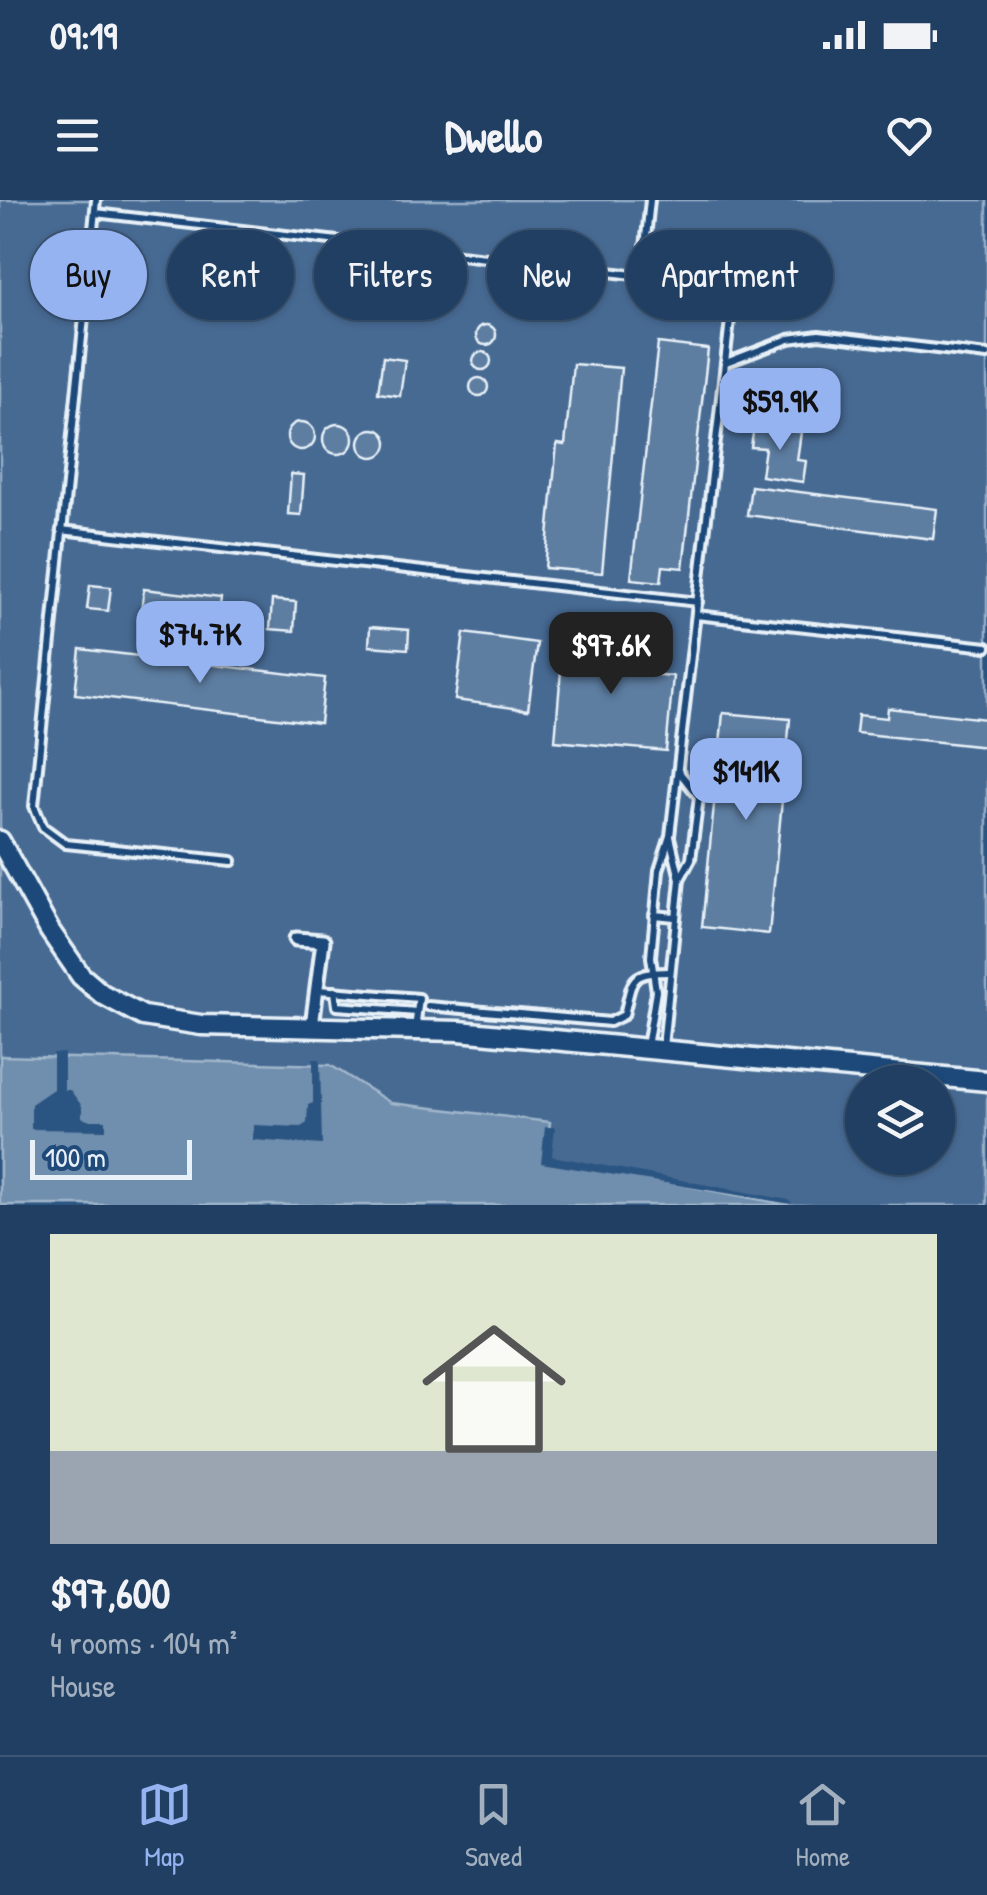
<!DOCTYPE html>
<meta charset="utf-8">
<style>
:root{--surface:#203f62;--page:#284668;--text:#f1f3f6;--muted:#a2afbe;--line:#3d5877;--accent:#95b2f1}
body{margin:0;font-family:"Patrick Hand",sans-serif;background:var(--page);color:var(--text);height:100vh;display:flex;flex-direction:column;font-size:38px;white-space:nowrap}
*{box-sizing:border-box;margin:0}
p{font-size:32px;color:var(--muted)}
.icon{flex:none;width:55px;height:55px;fill:none;stroke:currentColor;stroke-width:2;stroke-linecap:round;stroke-linejoin:round}
.map{position:relative;height:1005px;overflow:hidden}
.drawer{display:flex;flex-direction:column;background:var(--surface);flex:1}
.drawer>*{flex:none}
.top-card{position:absolute;left:30px;top:30px;width:928px;height:90px;display:flex;gap:20px}
.controls{position:absolute;left:845px;top:865px;display:grid;gap:20px}
.controls a{display:grid;place-items:center;width:110px;height:110px;border-radius:50%;background:var(--surface);box-shadow:0 2px 8px #0004,0 0 0 2px var(--line);font-size:50px}
.scale{position:absolute;left:30px;bottom:25px;width:162px;box-sizing:border-box;padding-left:10px;border:5px solid #e8f1f8;border-top:0;font-size:28px;line-height:35px;white-space:nowrap;color:#e8f1f8;-webkit-text-stroke:8px #1f4a7a;paint-order:stroke}
.price{position:absolute;translate:-50% -85px;padding:0 22px;border-radius:20px;background:var(--accent);color:#111;font-size:32px;line-height:65px;filter:drop-shadow(0 2px 5px #0008)}
.price::after{content:'';position:absolute;left:50%;top:60px;width:30px;height:22px;margin-left:-15px;background:inherit;clip-path:polygon(0 0,100% 0,50% 100%)}
.price.selected{background:#222;color:#fff}
ul{padding:0;list-style:none}
li{display:grid;align-content:center;gap:20px;height:530px;padding:0 50px}
li+li{border-top:2px solid var(--line)}
li span{display:grid;place-items:center;height:310px;border-radius:0px;color:#555}
li>.icon{margin-inline-start:auto}
span .icon{width:180px;height:180px;fill:#fffc;stroke-width:1}
li b{font-size:42px}
.pill{padding:0 35px;border-radius:45px;background:var(--surface);box-shadow:0 2px 8px #0004,0 0 0 2px var(--line);font-size:35px;line-height:90px}
.pill.selected{background:var(--accent);color:#111}
.status{display:flex;justify-content:space-between;align-items:center;height:70px;padding:0 50px;background:var(--surface);direction:ltr}
.status svg{height:28px;fill:currentColor}
header{display:flex;justify-content:space-between;align-items:center;height:130px;padding:0 50px;background:var(--surface);font-size:45px;font-weight:700}
.dock{display:flex;justify-content:space-around;align-items:center;height:140px;border-top:2px solid var(--line);background:var(--surface);font-size:28px;color:var(--muted)}
.dock a{display:grid;justify-items:center;gap:5px}
.dock .selected{color:var(--accent)}
.map>svg:first-child{display:block}
.green{fill:#476b93;stroke:#98aec6;stroke-width:2.5;fill-rule:evenodd}
.water{fill:#708ead;stroke:#a0b6cb;stroke-width:2.5}
.pier{fill:#2b5482}
.building{fill:#5d7da1;stroke:#e8f1f8;stroke-width:2.5}
.lines{fill:none;stroke-linecap:round;stroke-linejoin:round}
.service-casing{stroke:#e8f1f8;stroke-width:14}
.minor-casing{stroke:#e8f1f8;stroke-width:19}
.primary-casing{stroke:#e8f1f8;stroke-width:25}
.service{stroke:#1f4a7a;stroke-width:6}
.minor{stroke:#1f4a7a;stroke-width:11}
.primary{stroke:#1f4a7a;stroke-width:18}
</style>
<div class="status"><b>09:19</b><svg viewBox="0 0 49 12"><path d="M0 12V9h3v3zM5 12V6h3v6zM10 12V3h3v9zM15 12V0h3v12zM26 1h20v11H26zM47 4h2v5h-2z"/></svg></div>
<header><svg class="icon" aria-label="menu" viewBox="0 0 24 24"><path d="M4 6h16M4 12h16M4 18h16"/></svg>Dwello<svg class="icon" aria-label="heart" viewBox="0 0 24 24"><path d="M12 20l-8-8c-3-5 5-10 8-4 3-6 11-1 8 4z"/></svg></header>
<div class="map">
<svg width="987" height="1005" viewBox="0 0 987 1005">
<rect width="100%" height="100%" fill="#2b5482"/>
<filter id="ink" filterUnits="userSpaceOnUse"><feTurbulence type="fractalNoise" baseFrequency=".01" numOctaves="2"/><feDisplacementMap in="SourceGraphic" scale="20" xChannelSelector="R" yChannelSelector="G"/><feConvolveMatrix kernelMatrix="1 2 1 2 8 2 1 2 1" color-interpolation-filters="sRGB"/></filter>
<g filter="url(#ink)">
<path class="green" d="M0,0H987V1005H0ZM862,882H938V958H862Z"/>
<polygon class="water" points="0,856 330,865 391,903 550,922 547,960 788,1005 0,1005"/>
<g class="pier">
<polygon points="53,853 64,853 64,890 70,890 82,906 82,917 87,920 106,920 106,930 31,929 31,904 53,889"/>
<polygon points="313,859 320,859 322,945 253,940 253,925 301,927 307,923 308,905 313,903"/>
<polygon points="545,927 555,927 552,956 789,1000 793,1004 541,963"/>
</g>
<g class="building">
<circle cx="486" cy="135" r="10"/>
<polygon points="658,143 708,149 683,368 663,366 661,382 631,379"/>
<circle cx="482" cy="161" r="9"/>
<polygon points="383,157 405,160 400,196 378,193"/>
<polygon points="573,164 621,168 602,373 545,368 557,244 565,245"/>
<circle cx="479" cy="187" r="9"/>
<circle cx="301" cy="236" r="14"/>
<circle cx="338" cy="239" r="15"/>
<polygon points="754,226 801,232 797,260 806,261 803,282 761,276 765,248 751,247"/>
<circle cx="373" cy="243" r="14"/>
<polygon points="291,274 304,275 301,315 288,314"/>
<polygon points="751,286 937,309 933,339 747,315"/>
<polygon points="90,385 111,387 108,411 87,409"/>
<polygon points="144,389 221,398 218,421 141,412"/>
<polygon points="272,400 296,402 294,431 270,429"/>
<polygon points="370,427 409,430 408,449 369,446"/>
<polygon points="464,433 537,443 528,510 455,500"/>
<polygon points="564,435 638,441 635,473 673,476 666,551 555,541"/>
<polygon points="80,449 325,478 320,523 75,494"/>
<polygon points="888,508 987,519 987,547 856,533 858,515 887,518"/>
<polygon points="723,513 790,519 769,734 702,727"/>
</g>
<g class="lines">
<g class="service-casing">
<g id="service">
<polyline points="96,0 34,606 43,627 66,644 232,661"/>
<polyline points="95,13 660,78"/>
<polyline points="726,163 789,139 819,135 987,155"/>
<polyline points="61,330 698,402"/>
<polyline points="696,415 987,447"/>
<polyline points="679,572 699,597 691,659 680,679"/>
<polyline points="654,715 675,717"/>
<polyline points="318,790 419,798 415,829"/>
<polyline points="335,791 337,806 417,812"/>
<path d="M428,806L610,822L624,815C633,780 628,772 669,772"/>
<path d="M647,847L656,791L651,757L659,670L670,636L730,120C723,69 681,90 649,69L645,47L650,0"/>
<polyline points="663,847 680,679 670,637"/>
</g>
</g>
<g class="minor-casing">
<polyline id="minor" points="296,739 323,741 312,826"/>
</g>
<g class="primary-casing">
<polyline id="primary" points="0,641 50,731 81,776 102,794 143,816 201,825 459,831 987,881"/>
</g>
<use href="#service" class="service"/>
<use href="#minor" class="minor"/>
<use href="#primary" class="primary"/>
</g>
</g>
</svg>
<div class="controls">
<a><svg class="icon" aria-label="layers" viewBox="0 0 24 24"><path d="M12 4l9 5-9 5-9-5zM3 14l9 5 9-5"/></svg></a>
</div>
<div class="scale">100 m</div>
<b class="price" style="left:780px;top:253px">$59.9K</b>
<b class="price" style="left:200px;top:486px">$74.7K</b>
<b class="price selected" style="left:611px;top:497px">$97.6K</b>
<b class="price" style="left:746px;top:623px">$141K</b>
<div class="top-card">
<a class="pill selected">Buy</a>
<a class="pill">Rent</a>
<a class="pill">Filters</a>
<a class="pill">New</a>
<a class="pill">Apartment</a>
</div>
</div>
<section class="drawer">
<ul>
<li><span style="background:linear-gradient(#dfe7d0 70%,#9aa5b1 0)"><svg class="icon" aria-label="home" viewBox="0 0 24 24"><path d="M3 11l9-7 9 7M6 9v11h12V9"/></svg></span><div><b>$97,600</b><p>4 rooms · 104 m²</p><p>House</p></div></li>
</ul>
</section>
<nav class="dock">
<a class="selected"><svg class="icon" aria-label="map" viewBox="0 0 24 24"><path d="M3 6l6-2 6 2 6-2v14l-6 2-6-2-6 2zM9 4v14M15 6v14"/></svg>Map</a>
<a><svg class="icon" aria-label="saved" viewBox="0 0 24 24"><path d="M7 4h10v16l-5-4-5 4z"/></svg>Saved</a>
<a><svg class="icon" aria-label="home" viewBox="0 0 24 24"><path d="M3 11l9-7 9 7M6 9v11h12V9"/></svg>Home</a>
</nav>
